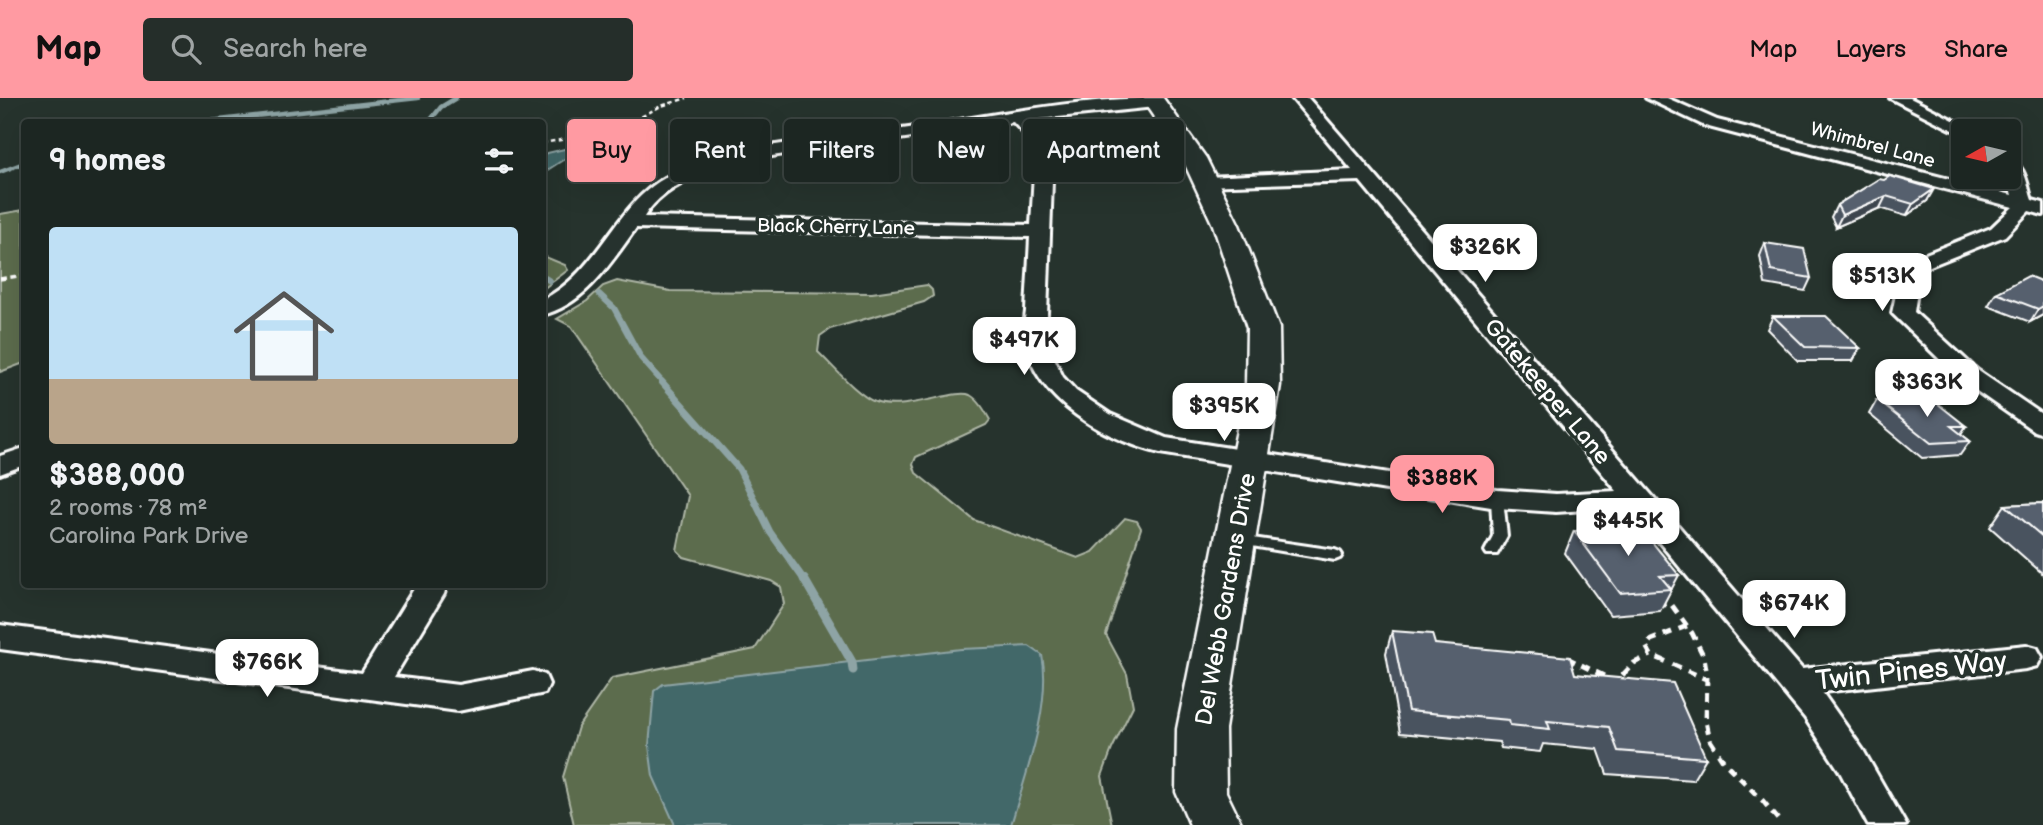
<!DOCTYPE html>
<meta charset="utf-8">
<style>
:root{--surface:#1c2622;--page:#252e2a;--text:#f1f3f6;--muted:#a0a5a5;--line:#3a4340;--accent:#ff9aa2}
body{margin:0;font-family:"Balsamiq Sans",sans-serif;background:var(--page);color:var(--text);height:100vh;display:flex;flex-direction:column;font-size:26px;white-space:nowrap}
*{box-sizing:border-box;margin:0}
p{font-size:23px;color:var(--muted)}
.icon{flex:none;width:38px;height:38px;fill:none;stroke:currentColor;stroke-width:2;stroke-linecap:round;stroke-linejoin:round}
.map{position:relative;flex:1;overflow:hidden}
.drawer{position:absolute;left:21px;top:21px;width:525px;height:469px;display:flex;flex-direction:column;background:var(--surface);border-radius:7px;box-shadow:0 7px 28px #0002,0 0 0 2px var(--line)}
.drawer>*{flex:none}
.hud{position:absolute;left:567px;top:21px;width:665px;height:63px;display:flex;gap:14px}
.needle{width:46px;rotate:262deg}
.buttons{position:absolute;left:1951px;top:21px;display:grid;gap:14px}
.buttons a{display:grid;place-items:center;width:70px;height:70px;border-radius:7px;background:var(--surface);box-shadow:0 7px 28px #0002,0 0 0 2px var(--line);font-size:35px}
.price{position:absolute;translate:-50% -60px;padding:0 16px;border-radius:14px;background:#fff;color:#222;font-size:23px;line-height:46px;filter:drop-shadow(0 2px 4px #0008)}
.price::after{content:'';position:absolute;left:50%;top:42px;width:21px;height:16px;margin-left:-10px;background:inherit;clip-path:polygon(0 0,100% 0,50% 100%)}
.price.active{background:var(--accent);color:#111}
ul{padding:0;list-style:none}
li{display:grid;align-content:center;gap:14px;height:371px;padding:0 28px}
li span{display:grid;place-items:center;height:217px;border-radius:7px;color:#555}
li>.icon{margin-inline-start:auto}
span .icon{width:126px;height:126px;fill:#fffc;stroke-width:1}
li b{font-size:30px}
h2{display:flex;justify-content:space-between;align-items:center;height:84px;padding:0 28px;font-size:30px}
.chip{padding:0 24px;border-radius:7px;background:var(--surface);box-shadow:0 7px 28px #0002,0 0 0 2px var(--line);font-size:24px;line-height:63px}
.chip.active{background:var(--accent);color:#111}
header{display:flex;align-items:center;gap:42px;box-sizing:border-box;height:98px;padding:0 35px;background:var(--accent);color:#111}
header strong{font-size:33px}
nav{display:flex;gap:38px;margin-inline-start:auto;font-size:24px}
.search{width:490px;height:63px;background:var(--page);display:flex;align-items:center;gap:18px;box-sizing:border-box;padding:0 24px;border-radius:7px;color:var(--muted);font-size:26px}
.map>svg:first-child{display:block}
.green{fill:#5c6c4e;stroke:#aeb6a6;stroke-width:2}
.water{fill:#436769;stroke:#8ea4a5;stroke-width:2}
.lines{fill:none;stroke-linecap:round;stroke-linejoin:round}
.stream-far3{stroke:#8ea4a5;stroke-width:4.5}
.stream-far2{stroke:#8ea4a5;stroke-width:6}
.stream-far1{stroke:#8ea4a5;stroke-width:7}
.stream{stroke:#8ea4a5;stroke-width:9}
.lane-casing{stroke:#fff;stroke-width:6}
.street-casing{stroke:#fff;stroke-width:6}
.secondary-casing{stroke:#fff;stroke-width:5}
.path-far2{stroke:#fff;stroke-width:2.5;stroke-dasharray:4.5 3.5;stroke-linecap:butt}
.path-far1{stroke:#fff;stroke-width:3.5;stroke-dasharray:6 4.5;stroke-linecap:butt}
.path{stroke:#fff;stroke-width:5;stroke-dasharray:9 7;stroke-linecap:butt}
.lane{fill:#26332d;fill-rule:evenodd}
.street{fill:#26332d;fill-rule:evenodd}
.secondary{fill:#26332d;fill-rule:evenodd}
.wall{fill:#4a535f;stroke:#fff;stroke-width:2}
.shaded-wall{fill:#3c444d;stroke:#fff;stroke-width:2}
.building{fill:#56616e;stroke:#fff;stroke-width:2}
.labels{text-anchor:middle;stroke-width:7;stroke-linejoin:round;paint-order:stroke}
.far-street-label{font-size:19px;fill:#fff;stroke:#26332d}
.street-label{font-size:23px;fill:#fff;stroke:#26332d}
.near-street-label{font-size:28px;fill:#fff;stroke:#26332d}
</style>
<header>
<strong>Map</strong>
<div class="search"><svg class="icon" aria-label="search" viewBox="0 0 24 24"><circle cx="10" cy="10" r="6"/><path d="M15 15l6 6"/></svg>Search here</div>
<nav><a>Map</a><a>Layers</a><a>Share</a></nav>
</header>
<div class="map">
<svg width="2043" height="727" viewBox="0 0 2043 727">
<rect width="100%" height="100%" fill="#26332d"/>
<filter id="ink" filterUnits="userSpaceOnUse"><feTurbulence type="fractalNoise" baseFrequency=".0143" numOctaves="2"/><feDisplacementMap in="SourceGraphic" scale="14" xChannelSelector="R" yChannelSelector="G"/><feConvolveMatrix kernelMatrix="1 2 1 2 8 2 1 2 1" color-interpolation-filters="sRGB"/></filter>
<g filter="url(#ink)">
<g class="green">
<polygon points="24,112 24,265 0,274 0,116"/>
<polygon points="543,158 565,167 568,172 543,191"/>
<path d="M617,183L670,193L872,195L927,187L932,192L933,198L924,204L830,231L820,238L818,254C833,268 857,297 875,304C904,315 956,290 970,297C979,302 985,313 990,322L986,327L916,359L913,366L916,375L974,422L1078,460L1093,454L1125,420L1137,423L1141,430L1106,537L1127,576L1133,608L1112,651L1102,678L1112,727H574L563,679L578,629L612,580L755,551L784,506L781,489L771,483L684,459L677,452L688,398L571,228L557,221L587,203L603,188Z"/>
</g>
<g class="water">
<polygon points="577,48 581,50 543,75 543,56"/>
<path d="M1029,548L1042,557C1052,606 1025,679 1011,727H675L653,678L649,648L654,593L663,586L961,551Z"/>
</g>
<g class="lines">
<g class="stream-far3">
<polyline points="201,24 418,0"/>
<polyline points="429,24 441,9 456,0"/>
<polyline points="0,74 24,65"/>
</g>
<g class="stream-far2">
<polyline points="542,178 550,183"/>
<polyline points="599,196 614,210 641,260 664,286"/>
</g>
<polyline class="stream-far1" points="662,284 739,371 770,434 805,483"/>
<polyline class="stream" points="804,481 852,564 853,572"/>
<g class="lane-casing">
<g id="lane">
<polygon points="1497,397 1503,401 1507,438 1497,456 1487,456 1485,453 1493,438 1491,401"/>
<polygon points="1239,438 1335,452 1340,454 1342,457 1340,460 1335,462 1234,445 1232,442 1234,439"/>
</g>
</g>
<g class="street-casing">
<g id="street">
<path d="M1158,0L1163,4L1155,9L1029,22L1049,44L1053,57L1046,243L1063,279L1076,293L1110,316L1166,340L1497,392L1556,396L1617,393L1360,83L1201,88L1198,84L1201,80L1207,79L1352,72L1292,0H1308L1802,571L2026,547L2037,550L2042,559L2037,568L2026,571L1822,594L1863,652L1906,727H1868L1839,672L1805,620L1630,409L1556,414L1497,410L1160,355C1105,341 1038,305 1025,245C1022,236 1025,223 1026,213C1027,189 1029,164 1030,139L636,130C612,163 585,207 542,217V202C599,174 614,108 665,80C731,45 836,40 909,30C990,18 1076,0 1158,0ZM1013,24L1033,45L1035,57L1031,127L644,119C680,59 803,55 865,46C915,39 964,31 1013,24Z"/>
<path d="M1646,0H1667L1717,22L2012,97L2007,79L2009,62C2026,66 2027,88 2032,102L2043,105V117L2029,113L2005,138L1920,172L1914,214L1977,272L2043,317V336L2034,333L1961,282L1892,215L1903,165L1991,130L2013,109L1705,28Z"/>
<polygon points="1890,0 1910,0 1975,33 1964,33 1964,37 1961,36"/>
<polygon points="24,350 24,367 0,376 0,358"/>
<polygon points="417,486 447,486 444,496 394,579 458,587 533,573 545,577 549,586 545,595 458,613 0,551 0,527 362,575"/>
</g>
</g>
<g class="secondary-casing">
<polygon id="secondary" points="1141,0 1163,0 1206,60 1239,127 1279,230 1280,287 1225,631 1226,694 1242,727 1190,727 1176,694 1177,631 1246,287 1247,230 1213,127 1182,60"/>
</g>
<polyline class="path-far2" points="542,45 615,33 661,8 687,0"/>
<polyline class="path-far1" points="0,181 24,177"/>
<g class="path">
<polyline points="1657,508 1671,506 1692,535 1704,559 1707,577 1706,623 1710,642 1724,664 1763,703 1780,724"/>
<polyline points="1687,528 1651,542 1646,548 1651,557 1706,581"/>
<polyline points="1567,560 1616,584 1634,565 1651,557"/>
</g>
<use href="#lane" class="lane"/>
<use href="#street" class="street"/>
<use href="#secondary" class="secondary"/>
</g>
<g class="wall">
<polygon points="1879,81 1927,103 1906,118 1880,110 1836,129 1831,119 1837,107"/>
<polygon points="1765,145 1811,180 1805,193 1765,186 1760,158"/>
<polygon points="2043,184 2043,217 2030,224 1988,208 1996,195"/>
<polygon points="1773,218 1860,250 1853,263 1798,263 1767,231"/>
<polygon points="1877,302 1966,328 1961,336 1970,343 1960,357 1922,360 1869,316"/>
<polygon points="2043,405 2043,476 1990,429 2005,407"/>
<polygon points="1574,433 1679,477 1660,513 1610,517 1565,455"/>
<polygon points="1392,533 1435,546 1575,576 1706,660 1693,682 1607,676 1598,651 1543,646 1540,654 1501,650 1499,644 1400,635 1386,555"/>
</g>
<g class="shaded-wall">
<polygon points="1934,91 1927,103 1906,118 1913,106"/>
<polygon points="1886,98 1880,110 1836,129 1842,117"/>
<polygon points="2043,208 2043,217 2030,224 2038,211"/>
</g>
<g class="building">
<polygon points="1890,78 1934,91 1913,106 1886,98 1842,117 1837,107 1879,81 1884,82"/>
<polygon points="1765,145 1804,151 1811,180 1771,173"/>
<polygon points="2028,178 2043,184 2043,208 2038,211 1996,195"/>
<polygon points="1773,218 1826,218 1860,250 1805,249"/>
<polygon points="1928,298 1966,328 1951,328 1970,343 1931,345 1877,302"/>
<polygon points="2043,405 2043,439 2005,407"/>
<polygon points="1639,428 1679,477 1660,478 1671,491 1620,495 1574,433"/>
<polygon points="1392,533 1432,536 1435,546 1570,559 1575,576 1673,585 1706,660 1618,653 1609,629 1547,623 1550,631 1510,627 1509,622 1408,613"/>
</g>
</g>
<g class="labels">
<g class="far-street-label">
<text transform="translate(1873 46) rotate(15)" y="7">Whimbrel Lane</text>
<text transform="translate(836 128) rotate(1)" y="7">Black Cherry Lane</text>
</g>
<g class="street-label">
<text transform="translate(1548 293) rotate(50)" y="8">Gatekeeper Lane</text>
<text transform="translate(1225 501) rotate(-80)" y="8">Del Webb Gardens Drive</text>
</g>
<g class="near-street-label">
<text transform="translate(1911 572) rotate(-6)" y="10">Twin Pines Way</text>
</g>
</g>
</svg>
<div class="buttons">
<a><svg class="needle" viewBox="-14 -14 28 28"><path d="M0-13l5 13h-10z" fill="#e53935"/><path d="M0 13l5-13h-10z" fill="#a0a5a5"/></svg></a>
</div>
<b class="price" style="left:1485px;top:186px">$326K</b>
<b class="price" style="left:1882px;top:215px">$513K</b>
<b class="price" style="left:1024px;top:279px">$497K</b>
<b class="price" style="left:1927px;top:321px">$363K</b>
<b class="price" style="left:1224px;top:345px">$395K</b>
<b class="price active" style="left:1442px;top:417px">$388K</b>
<b class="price" style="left:1628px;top:460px">$445K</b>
<b class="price" style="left:1794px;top:542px">$674K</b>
<b class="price" style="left:267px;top:601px">$766K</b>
<div class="hud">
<a class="chip active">Buy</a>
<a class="chip">Rent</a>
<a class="chip">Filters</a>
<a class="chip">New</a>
<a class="chip">Apartment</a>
</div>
<section class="drawer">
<h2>9 homes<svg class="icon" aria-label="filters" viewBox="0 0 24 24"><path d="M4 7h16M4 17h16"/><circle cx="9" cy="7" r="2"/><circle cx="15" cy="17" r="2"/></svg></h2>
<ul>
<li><span style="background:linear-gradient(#bfe0f5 70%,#b9a48a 0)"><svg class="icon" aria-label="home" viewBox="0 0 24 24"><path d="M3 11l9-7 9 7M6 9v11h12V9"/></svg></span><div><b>$388,000</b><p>2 rooms · 78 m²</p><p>Carolina Park Drive</p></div></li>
</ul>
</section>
</div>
